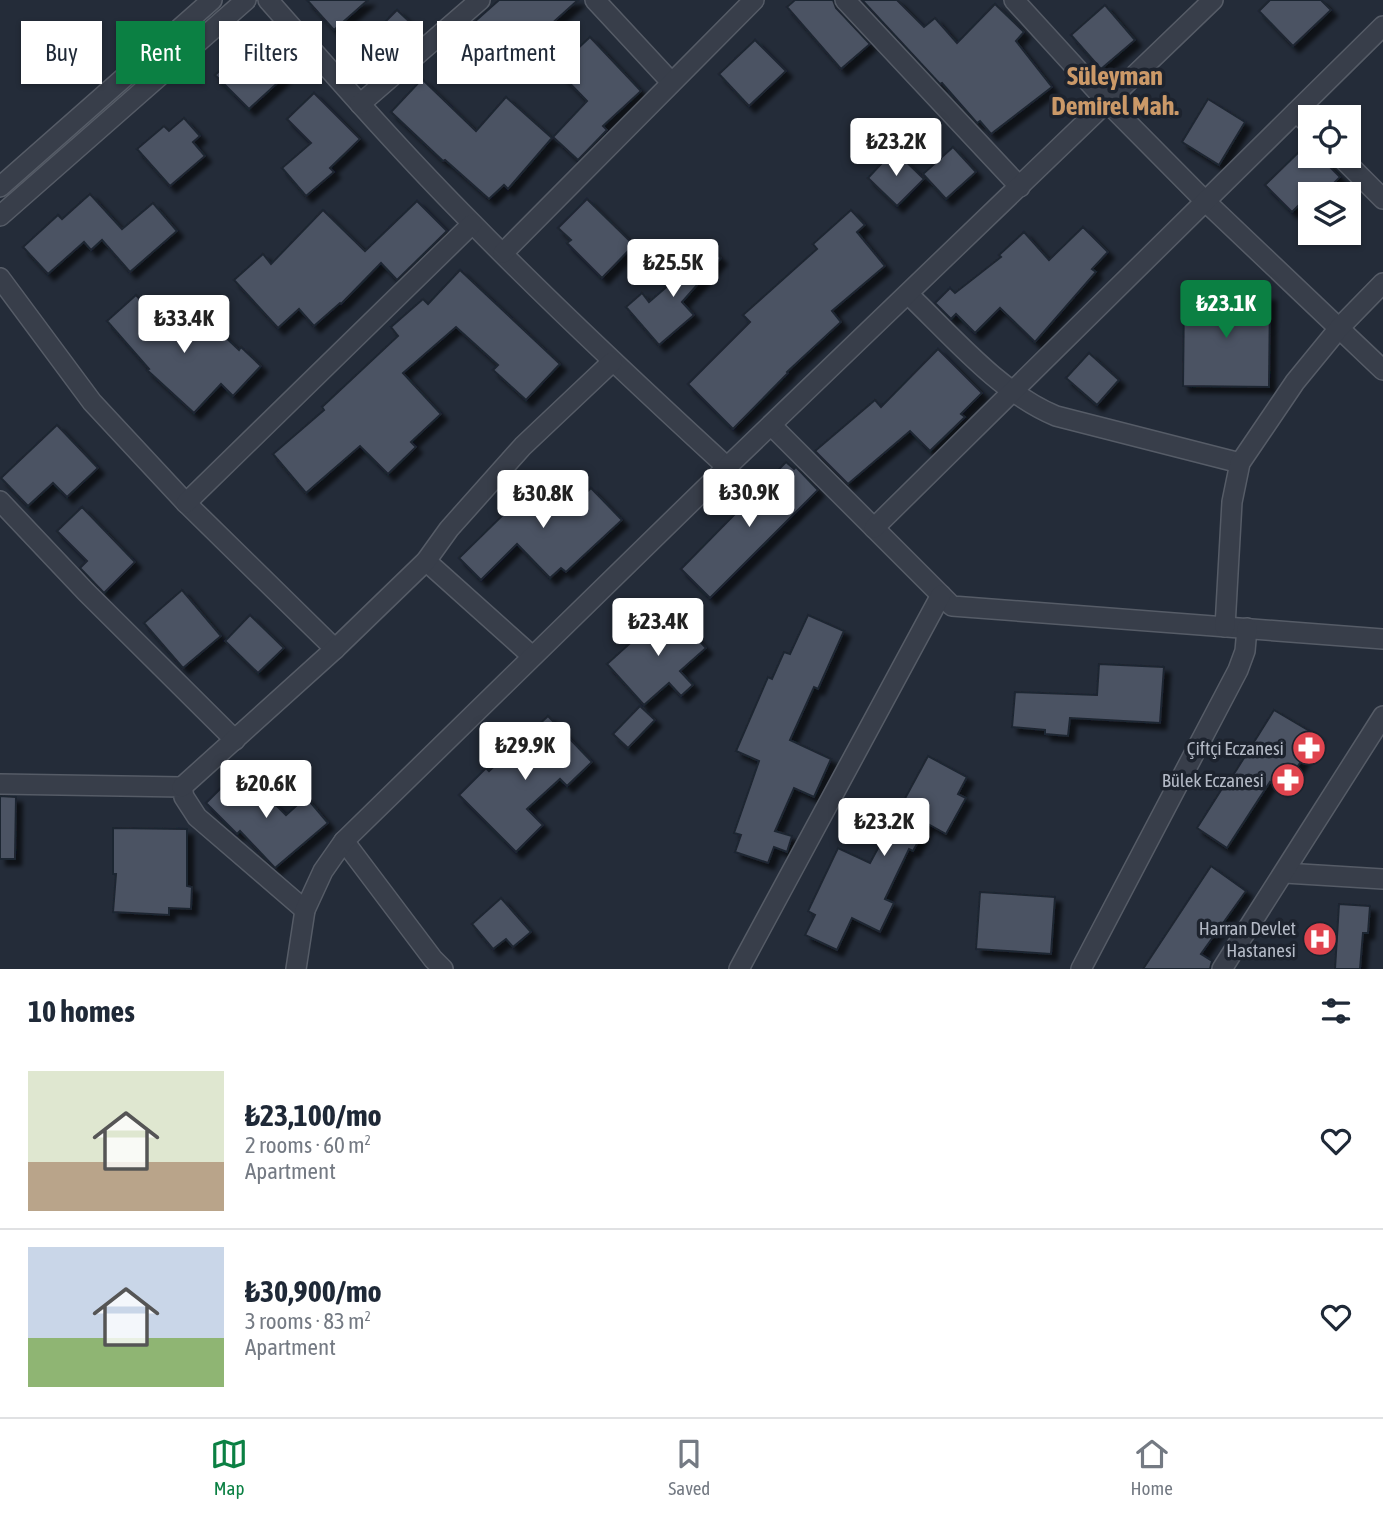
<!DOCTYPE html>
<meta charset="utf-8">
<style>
:root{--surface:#fff;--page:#f2f2f3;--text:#1f2937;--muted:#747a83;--line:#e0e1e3;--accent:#0b8043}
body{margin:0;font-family:"Asap Condensed",sans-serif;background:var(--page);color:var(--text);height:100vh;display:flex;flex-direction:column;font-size:26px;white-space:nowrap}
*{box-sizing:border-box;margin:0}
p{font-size:23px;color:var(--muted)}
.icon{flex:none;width:38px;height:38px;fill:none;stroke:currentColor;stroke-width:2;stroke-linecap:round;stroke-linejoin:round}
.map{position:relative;height:969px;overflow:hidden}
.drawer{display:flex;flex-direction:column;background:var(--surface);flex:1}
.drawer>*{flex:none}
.hud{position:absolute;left:21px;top:21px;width:700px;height:63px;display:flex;gap:14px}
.buttons{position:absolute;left:1298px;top:105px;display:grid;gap:14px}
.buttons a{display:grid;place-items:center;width:63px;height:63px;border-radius:0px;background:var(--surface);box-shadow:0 2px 5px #0004;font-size:35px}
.price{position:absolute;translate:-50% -60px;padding:0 16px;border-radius:7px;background:#fff;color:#222;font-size:23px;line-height:46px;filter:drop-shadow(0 2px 4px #0008)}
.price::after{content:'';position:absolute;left:50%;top:42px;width:21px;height:16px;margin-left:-10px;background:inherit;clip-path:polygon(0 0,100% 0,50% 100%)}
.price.current{background:var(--accent);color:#fff}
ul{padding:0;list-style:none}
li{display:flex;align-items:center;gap:21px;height:175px;padding:0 28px}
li+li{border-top:2px solid var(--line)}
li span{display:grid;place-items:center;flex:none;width:196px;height:140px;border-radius:0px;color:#555}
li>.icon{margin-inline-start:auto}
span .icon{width:84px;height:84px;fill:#fffc;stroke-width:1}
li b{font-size:30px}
h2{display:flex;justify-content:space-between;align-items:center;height:84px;padding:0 28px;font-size:30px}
.pill{padding:0 24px;border-radius:0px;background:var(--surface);box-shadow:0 2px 5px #0004;font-size:24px;line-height:63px}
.pill.current{background:var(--accent);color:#fff}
.tabs{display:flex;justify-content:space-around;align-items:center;height:98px;border-top:2px solid var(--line);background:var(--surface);font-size:19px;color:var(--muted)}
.tabs a{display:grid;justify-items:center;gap:4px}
.tabs .current{color:var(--accent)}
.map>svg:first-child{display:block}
.building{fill:#4b5363;stroke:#1f2530;stroke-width:2;filter:url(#shadow)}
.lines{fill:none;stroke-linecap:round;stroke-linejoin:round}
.street-casing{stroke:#565c67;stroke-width:22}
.street{stroke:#383e4a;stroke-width:19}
.labels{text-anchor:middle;stroke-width:7;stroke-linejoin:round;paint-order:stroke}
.poi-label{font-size:19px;fill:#b3b9c5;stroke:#1d232e;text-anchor:end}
.district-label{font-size:26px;font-weight:bold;fill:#cb9968;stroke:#1d232e}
</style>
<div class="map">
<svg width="1383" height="969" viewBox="0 0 1383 969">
<defs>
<filter id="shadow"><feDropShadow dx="6" dy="6" stdDeviation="2" flood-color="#0009"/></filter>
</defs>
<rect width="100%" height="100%" fill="#242c39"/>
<g class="building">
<polygon points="307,0 368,0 334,30"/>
<polygon points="499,0 578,0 507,64 472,24"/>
<polygon points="795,0 833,0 836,8 870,44 841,69 787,7"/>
<polygon points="862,0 897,0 924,27 935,18 957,43 995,4 1024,32 1016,41 1052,87 991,134 980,121 977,123 942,83 940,84"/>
<polygon points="1270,0 1321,0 1331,10 1293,46 1259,11"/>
<polygon points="1105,5 1135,40 1101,69 1071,35"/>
<polygon points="397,10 414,26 384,56 367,40"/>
<polygon points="267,27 290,52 274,66 284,77 249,109 215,75"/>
<polygon points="590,37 641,91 603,126 607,130 578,160 553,137 587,101 556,69"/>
<polygon points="755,40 786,71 749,106 719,74"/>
<polygon points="422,79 476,131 506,97 552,138 508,189 504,185 489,199 445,160 443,161 391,112"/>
<polygon points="314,93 360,139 330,168 334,172 306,196 282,168 311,143 287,119"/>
<polygon points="1208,99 1245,122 1219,165 1182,142"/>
<polygon points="184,118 200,136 193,142 205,156 170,186 137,149 164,126 169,131"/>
<polygon points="1307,144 1311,148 1311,156 1319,156 1340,177 1323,194 1310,194 1292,212 1265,185"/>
<polygon points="953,147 976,172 946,199 923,174"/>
<polygon points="894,150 924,179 897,206 868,178"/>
<polygon points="90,194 122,229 153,203 177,231 130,272 102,240 91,250 84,242 48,274 23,247 58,215 62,219"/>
<polygon points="587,199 634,245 602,278 567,243 571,240 558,228"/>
<polygon points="417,201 447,231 397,280 381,263 341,304 340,303 314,326 299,309 278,328 234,280 263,254 271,264 323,210 365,251"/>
<polygon points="851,210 865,225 857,232 885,266 832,311 841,322 787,372 788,373 733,429 688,384 750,322 743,315 817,249 813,244"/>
<polygon points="1083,227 1108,252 1092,269 1096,272 1035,342 1000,308 975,333 956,314 951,319 935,303 950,288 955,293 1001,257 999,255 1024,232 1049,260"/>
<polygon points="705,244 721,258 682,302 694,315 659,345 626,307 642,293 649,302 671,283"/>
<polygon points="460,270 560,364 526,400 493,370 498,365 456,327 403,373 441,414 411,442 416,447 388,474 360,446 306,493 273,454 324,410 322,407 398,336 391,327 423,299 428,304"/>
<polygon points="1184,294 1270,295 1269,387 1183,386"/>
<polygon points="136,295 176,340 201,314 239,350 241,347 261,366 233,396 221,384 194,413 147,370 149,369 107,321"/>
<polygon points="938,349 982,393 961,414 965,417 930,451 910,431 848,484 815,451 875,400 881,407"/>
<polygon points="1089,353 1119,380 1097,405 1066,378"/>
<polygon points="57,425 98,468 67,497 53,483 28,506 1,478"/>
<polygon points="786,462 794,469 796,467 818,490 710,598 681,569"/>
<polygon points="535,475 567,510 591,488 622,520 566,572 561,568 550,578 517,544 481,580 459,558 508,510 502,503"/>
<polygon points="82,507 135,562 104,593 80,568 87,561 57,531"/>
<polygon points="182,590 221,636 183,668 144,623"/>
<polygon points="669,608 706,648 680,671 693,685 681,696 669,683 644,705 607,664"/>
<polygon points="250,615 284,648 258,673 225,641"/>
<polygon points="808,615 844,631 818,689 814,687 790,740 831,759 814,797 794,788 775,831 792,836 787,852 774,847 768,863 735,852 741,835 734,833 759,761 736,751 768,677 772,679 784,652 790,654"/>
<polygon points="1099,664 1164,667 1160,723 1070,718 1068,736 1045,734 1045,730 1012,727 1015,692 1097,695"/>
<polygon points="640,706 655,720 628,748 613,734"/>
<polygon points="1274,710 1318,736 1282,790 1270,782 1227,848 1197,828 1230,776 1232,777"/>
<polygon points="548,716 592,762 567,786 560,779 527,809 543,825 516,852 459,795 486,768 489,771"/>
<polygon points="928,756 967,777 958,794 966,798 946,834 928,824 913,851 909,849 885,899 894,903 880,932 852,918 837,950 805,935 815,915 808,911 838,848 870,863"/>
<polygon points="235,774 250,789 255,784 286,815 306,797 328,823 275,868 240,831 237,834 206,803"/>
<polygon points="0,796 16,797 15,859 0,859"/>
<polygon points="113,828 187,829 187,886 192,887 191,909 169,908 169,915 113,912 116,874 113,874"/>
<polygon points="1211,866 1246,891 1201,954 1212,961 1210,969 1143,969"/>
<polygon points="980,892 1055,897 1051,954 976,949"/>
<polygon points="501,898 531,932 513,947 506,939 493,949 472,924"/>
<polygon points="1339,904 1370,906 1368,933 1363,933 1360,969 1335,969"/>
</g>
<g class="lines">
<g class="street-casing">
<g id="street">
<path d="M268,0C335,76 402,153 473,224C555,308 641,388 727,467"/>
<polyline points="595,0 671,82"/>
<polyline points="845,0 1020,187"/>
<polyline points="1014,0 1108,103 1205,201 1383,370"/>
<polyline points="360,104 480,0"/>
<polyline points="1296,112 1311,126"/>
<polyline points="1340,156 1383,199"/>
<polyline points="0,187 212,0"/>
<polyline points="0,216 246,0"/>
<polyline points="503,253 754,0"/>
<polyline points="0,278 92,402 186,503 335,649"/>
<path d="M908,294C952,336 1000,393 1056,416L1240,463"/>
<polyline points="771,425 952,606 1383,639"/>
<polyline points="0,501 86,592 235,740"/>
<polyline points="186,503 472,224"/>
<polyline points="874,528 1383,26"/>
<polyline points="426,561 532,656"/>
<polyline points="1225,627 1232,502 1240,463 1295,382 1340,327 1383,283"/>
<polyline points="0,784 182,787 184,797 197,817 305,910"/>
<polyline points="182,787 335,649 426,561 449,529 523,446 612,362"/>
<polyline points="344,841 433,959 443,969"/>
<polyline points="1285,873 1383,879"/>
<polyline points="296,969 305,910 323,871 344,841 727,467 1213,0"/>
<polyline points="739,969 941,595"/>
<polyline points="1081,969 1238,670 1245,651 1247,628"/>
<polyline points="1222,969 1383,716"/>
</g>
</g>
<use href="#street" class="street"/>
</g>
<defs>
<g id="pharmacy-disc" transform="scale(1.75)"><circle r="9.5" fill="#e0444e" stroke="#1d232e"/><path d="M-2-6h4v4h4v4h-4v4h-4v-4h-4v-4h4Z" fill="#fff"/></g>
<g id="hospital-disc" transform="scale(1.75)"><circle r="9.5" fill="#e0444e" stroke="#1d232e"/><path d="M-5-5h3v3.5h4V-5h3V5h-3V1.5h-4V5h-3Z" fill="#fff"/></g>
</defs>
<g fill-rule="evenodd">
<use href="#pharmacy-disc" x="1309" y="748"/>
<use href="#pharmacy-disc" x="1288" y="780"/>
<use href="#hospital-disc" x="1320" y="939"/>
</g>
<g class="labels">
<g class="poi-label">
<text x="1284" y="755">Çiftçi Eczanesi</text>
<text x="1264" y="787">Bülek Eczanesi</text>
<text x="1296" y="935">Harran Devlet<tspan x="1296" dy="22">Hastanesi</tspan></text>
</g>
<g class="district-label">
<text x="1115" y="85">Süleyman<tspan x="1115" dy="30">Demirel Mah.</tspan></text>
</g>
</g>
</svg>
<div class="buttons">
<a><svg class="icon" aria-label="locate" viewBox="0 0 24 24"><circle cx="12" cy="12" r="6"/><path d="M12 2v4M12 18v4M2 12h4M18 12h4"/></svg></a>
<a><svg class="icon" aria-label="layers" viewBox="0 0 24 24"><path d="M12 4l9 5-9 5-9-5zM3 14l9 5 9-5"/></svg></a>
</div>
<b class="price" style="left:896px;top:178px">₺23.2K</b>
<b class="price" style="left:673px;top:299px">₺25.5K</b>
<b class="price current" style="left:1226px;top:340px">₺23.1K</b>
<b class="price" style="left:184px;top:355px">₺33.4K</b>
<b class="price" style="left:749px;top:529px">₺30.9K</b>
<b class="price" style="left:543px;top:530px">₺30.8K</b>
<b class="price" style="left:658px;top:658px">₺23.4K</b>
<b class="price" style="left:525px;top:782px">₺29.9K</b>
<b class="price" style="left:266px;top:820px">₺20.6K</b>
<b class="price" style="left:884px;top:858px">₺23.2K</b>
<div class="hud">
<a class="pill">Buy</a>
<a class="pill current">Rent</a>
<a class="pill">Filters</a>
<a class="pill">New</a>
<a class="pill">Apartment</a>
</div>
</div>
<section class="drawer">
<h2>10 homes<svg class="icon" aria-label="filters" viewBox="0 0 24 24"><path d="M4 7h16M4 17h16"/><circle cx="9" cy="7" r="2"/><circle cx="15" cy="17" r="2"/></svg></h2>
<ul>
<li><span style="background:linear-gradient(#dfe7d0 65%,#b9a48a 0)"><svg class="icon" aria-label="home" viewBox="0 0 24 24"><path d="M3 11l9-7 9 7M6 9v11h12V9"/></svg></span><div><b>₺23,100/mo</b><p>2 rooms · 60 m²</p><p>Apartment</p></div><svg class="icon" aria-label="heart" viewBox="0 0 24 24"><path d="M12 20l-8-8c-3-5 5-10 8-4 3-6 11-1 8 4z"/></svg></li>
<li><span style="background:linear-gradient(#c9d6e8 65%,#8fb573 0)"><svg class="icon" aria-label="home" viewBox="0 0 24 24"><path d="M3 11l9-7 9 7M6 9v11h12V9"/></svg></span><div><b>₺30,900/mo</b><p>3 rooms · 83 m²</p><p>Apartment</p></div><svg class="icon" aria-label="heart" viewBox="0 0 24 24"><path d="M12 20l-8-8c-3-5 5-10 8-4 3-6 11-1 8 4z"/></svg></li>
</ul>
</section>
<nav class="tabs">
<a class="current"><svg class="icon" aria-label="map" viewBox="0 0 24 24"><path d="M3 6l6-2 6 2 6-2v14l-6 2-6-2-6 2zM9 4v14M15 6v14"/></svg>Map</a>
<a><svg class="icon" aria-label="saved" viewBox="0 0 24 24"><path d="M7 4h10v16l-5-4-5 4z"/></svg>Saved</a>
<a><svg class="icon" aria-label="home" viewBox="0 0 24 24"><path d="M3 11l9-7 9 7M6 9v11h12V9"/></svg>Home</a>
</nav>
